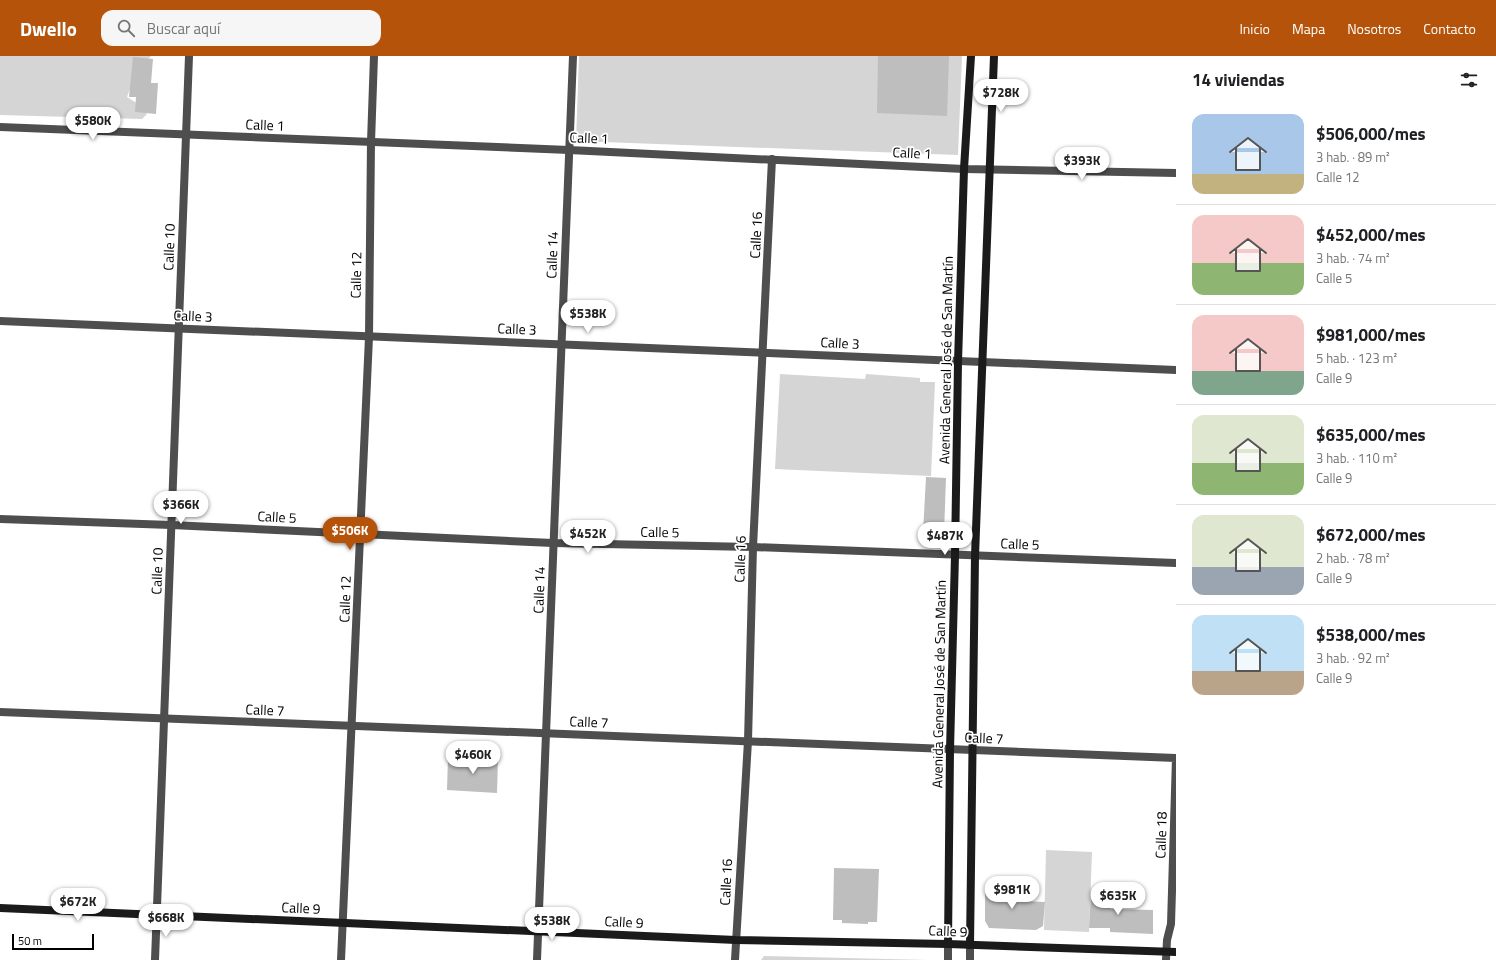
<!DOCTYPE html>
<html lang="es">
<meta charset="utf-8">
<style>
:root{--surface:#fff;--page:#f6f6f6;--text:#202124;--muted:#757577;--line:#e0e0e0;--accent:#b45309}
body{margin:0;font-family:"Titillium Web",sans-serif;background:var(--page);color:var(--text);height:100vh;display:flex;flex-direction:column;font-size:15px;white-space:nowrap}
*{box-sizing:border-box;margin:0}
p{font-size:13px;color:var(--muted)}
.icon{flex:none;width:22px;height:22px;fill:none;stroke:currentColor;stroke-width:2;stroke-linecap:round;stroke-linejoin:round}
.map{position:relative;flex:1;overflow:hidden}
.details{display:flex;flex-direction:column;background:var(--surface);width:320px}
.details>*{flex:none}
.scale{position:absolute;left:12px;bottom:10px;width:82px;box-sizing:border-box;padding-left:4px;border:2px solid #000;border-top:0;font-size:11px;line-height:14px;white-space:nowrap;color:#000;-webkit-text-stroke:3px #fff;paint-order:stroke}
.price{position:absolute;translate:-50% -34px;padding:0 9px;border-radius:14px;background:#fff;color:#222;font-size:13px;line-height:26px;filter:drop-shadow(0 1px 2px #0008)}
.price::after{content:'';position:absolute;left:50%;top:24px;width:12px;height:9px;margin-left:-6px;background:inherit;clip-path:polygon(0 0,100% 0,50% 100%)}
.price.on{background:var(--accent);color:#fff}
ul{padding:0;list-style:none}
li{display:flex;align-items:center;gap:12px;height:100px;padding:0 16px}
li+li{border-top:1px solid var(--line)}
li span{display:grid;place-items:center;flex:none;width:112px;height:80px;border-radius:12px;color:#555}
li>.icon{margin-inline-start:auto}
span .icon{width:48px;height:48px;fill:#fffc;stroke-width:1}
li b{font-size:17px}
h2{display:flex;justify-content:space-between;align-items:center;height:48px;padding:0 16px;font-size:17px}
header{display:flex;align-items:center;gap:24px;box-sizing:border-box;height:56px;padding:0 20px;background:var(--accent);color:#fff}
header strong{font-size:19px}
nav{display:flex;gap:22px;margin-inline-start:auto;font-size:14px}
.search{width:280px;height:36px;background:var(--page);display:flex;align-items:center;gap:10px;box-sizing:border-box;padding:0 14px;border-radius:12px;color:var(--muted);font-size:15px}
main{display:flex;flex:1;min-height:0}
.map>svg:first-child{display:block}
.green{fill:#d5d5d5}
.building{fill:#bebebe}
.lines{fill:none;stroke-linecap:round;stroke-linejoin:round}
.minor{stroke:#4e4e4e;stroke-width:8}
.tertiary{stroke:#4e4e4e;stroke-width:8}
.secondary{stroke:#1b1b1b;stroke-width:8}
.labels{text-anchor:middle;stroke-width:3.5;stroke-linejoin:round;paint-order:stroke}
.street-label{font-size:14px;fill:#000;stroke:#fff}
</style>
<header>
<strong>Dwello</strong>
<div class="search"><svg class="icon" aria-label="search" viewBox="0 0 24 24"><circle cx="10" cy="10" r="6"/><path d="M15 15l6 6"/></svg>Buscar aquí</div>
<nav><a>Inicio</a><a>Mapa</a><a>Nosotros</a><a>Contacto</a></nav>
</header>
<main>
<div class="map">
<svg width="1176" height="904" viewBox="0 0 1176 904">
<rect width="100%" height="100%" fill="#fff"/>
<g class="green">
<polygon points="0,0 151,0 135,19 127,41 143,51 147,58 142,63 0,59"/>
<polygon points="579,0 962,0 958,99 576,85"/>
<polygon points="780,318 865,323 866,318 920,322 920,326 935,326 931,420 775,413"/>
<polygon points="1046,794 1092,796 1089,876 1044,874"/>
<polygon points="764,900 929,904 761,904"/>
</g>
<g class="building">
<polygon points="878,0 949,0 947,60 877,57"/>
<polygon points="133,1 153,3 151,27 158,27 156,58 135,56 136,41 129,41"/>
<polygon points="926,421 946,422 944,478 923,477"/>
<polygon points="448,701 498,703 497,737 447,734"/>
<polygon points="834,812 879,813 877,866 868,866 868,868 842,867 842,864 833,864"/>
<polygon points="985,831 1018,832 1018,845 1045,846 1043,870 1036,874 989,872 985,865"/>
<polygon points="1091,835 1111,836 1111,853 1153,854 1153,878 1110,876 1110,872 1089,872"/>
</g>
<g class="lines">
<g class="minor">
<polyline points="0,71 569,94 964,113 1176,117"/>
<path d="M0,265C392,280 784,299 1176,314"/>
<polyline points="0,463 171,469 553,487 753,491 1176,507"/>
<polyline points="0,656 1176,702 1171,868 1167,884 1166,904"/>
<polyline points="341,904 369,281 371,86 374,0"/>
<polyline points="537,904 573,0"/>
<polyline points="735,904 748,685 753,491 772,103"/>
<polyline points="948,904 948,888"/>
<polyline points="970,904 970,889"/>
</g>
<polyline class="tertiary" points="155,904 189,0"/>
<g class="secondary">
<polyline points="0,852 736,884 948,888 1176,896"/>
<polyline points="948,888 950,694 955,499 958,306 964,113 971,0"/>
<polyline points="970,889 975,500 994,0"/>
</g>
</g>
<g class="labels">
<g class="street-label">
<text transform="translate(265 69) rotate(2)" y="5">Calle 1</text>
<text transform="translate(589 82) rotate(2)" y="5">Calle 1</text>
<text transform="translate(912 97) rotate(3)" y="5">Calle 1</text>
<text transform="translate(756 179) rotate(-87)" y="5">Calle 16</text>
<text transform="translate(169 191) rotate(-88)" y="5">Calle 10</text>
<text transform="translate(552 199) rotate(-88)" y="5">Calle 14</text>
<text transform="translate(356 219) rotate(-89)" y="5">Calle 12</text>
<text transform="translate(193 260) rotate(2)" y="5">Calle 3</text>
<text transform="translate(517 273) rotate(2)" y="5">Calle 3</text>
<text transform="translate(840 287) rotate(3)" y="5">Calle 3</text>
<text transform="translate(946 304) rotate(-89)" y="5">Avenida General José de San Martín</text>
<text transform="translate(277 461) rotate(3)" y="5">Calle 5</text>
<text transform="translate(660 476) rotate(1)" y="5">Calle 5</text>
<text transform="translate(1020 488) rotate(2)" y="5">Calle 5</text>
<text transform="translate(740 503) rotate(-88)" y="5">Calle 16</text>
<text transform="translate(157 515) rotate(-88)" y="5">Calle 10</text>
<text transform="translate(539 534) rotate(-88)" y="5">Calle 14</text>
<text transform="translate(345 543) rotate(-88)" y="5">Calle 12</text>
<text transform="translate(939 628) rotate(-89)" y="5">Avenida General José de San Martín</text>
<text transform="translate(265 654) rotate(2)" y="5">Calle 7</text>
<text transform="translate(589 666) rotate(2)" y="5">Calle 7</text>
<text transform="translate(984 682) rotate(2)" y="5">Calle 7</text>
<text transform="translate(1161 779) rotate(-88)" y="5">Calle 18</text>
<text transform="translate(726 826) rotate(-87)" y="5">Calle 16</text>
<text transform="translate(301 852) rotate(2)" y="5">Calle 9</text>
<text transform="translate(624 866) rotate(3)" y="5">Calle 9</text>
<text transform="translate(948 875) rotate(2)" y="5">Calle 9</text>
</g>
</g>
</svg>
<div class="scale">50 m</div>
<b class="price" style="left:1001px;top:57px">$728K</b>
<b class="price" style="left:93px;top:85px">$580K</b>
<b class="price" style="left:1082px;top:125px">$393K</b>
<b class="price" style="left:588px;top:278px">$538K</b>
<b class="price" style="left:181px;top:469px">$366K</b>
<b class="price on" style="left:350px;top:495px">$506K</b>
<b class="price" style="left:588px;top:498px">$452K</b>
<b class="price" style="left:945px;top:500px">$487K</b>
<b class="price" style="left:473px;top:719px">$460K</b>
<b class="price" style="left:1012px;top:854px">$981K</b>
<b class="price" style="left:1118px;top:860px">$635K</b>
<b class="price" style="left:78px;top:866px">$672K</b>
<b class="price" style="left:166px;top:882px">$668K</b>
<b class="price" style="left:552px;top:885px">$538K</b>
</div>
<section class="details">
<h2>14 viviendas<svg class="icon" aria-label="filters" viewBox="0 0 24 24"><path d="M4 7h16M4 17h16"/><circle cx="9" cy="7" r="2"/><circle cx="15" cy="17" r="2"/></svg></h2>
<ul>
<li><span style="background:linear-gradient(#a9c7e8 75%,#c2b280 0)"><svg class="icon" aria-label="home" viewBox="0 0 24 24"><path d="M3 11l9-7 9 7M6 9v11h12V9"/></svg></span><div><b>$506,000/mes</b><p>3 hab. · 89 m²</p><p>Calle 12</p></div></li>
<li><span style="background:linear-gradient(#f6c9c9 60%,#8fb573 0)"><svg class="icon" aria-label="home" viewBox="0 0 24 24"><path d="M3 11l9-7 9 7M6 9v11h12V9"/></svg></span><div><b>$452,000/mes</b><p>3 hab. · 74 m²</p><p>Calle 5</p></div></li>
<li><span style="background:linear-gradient(#f6c9c9 70%,#7fa58c 0)"><svg class="icon" aria-label="home" viewBox="0 0 24 24"><path d="M3 11l9-7 9 7M6 9v11h12V9"/></svg></span><div><b>$981,000/mes</b><p>5 hab. · 123 m²</p><p>Calle 9</p></div></li>
<li><span style="background:linear-gradient(#dfe7d0 60%,#8fb573 0)"><svg class="icon" aria-label="home" viewBox="0 0 24 24"><path d="M3 11l9-7 9 7M6 9v11h12V9"/></svg></span><div><b>$635,000/mes</b><p>3 hab. · 110 m²</p><p>Calle 9</p></div></li>
<li><span style="background:linear-gradient(#dfe7d0 65%,#9aa5b1 0)"><svg class="icon" aria-label="home" viewBox="0 0 24 24"><path d="M3 11l9-7 9 7M6 9v11h12V9"/></svg></span><div><b>$672,000/mes</b><p>2 hab. · 78 m²</p><p>Calle 9</p></div></li>
<li><span style="background:linear-gradient(#bfe0f5 70%,#b9a48a 0)"><svg class="icon" aria-label="home" viewBox="0 0 24 24"><path d="M3 11l9-7 9 7M6 9v11h12V9"/></svg></span><div><b>$538,000/mes</b><p>3 hab. · 92 m²</p><p>Calle 9</p></div></li>
</ul>
</section>
</main>
